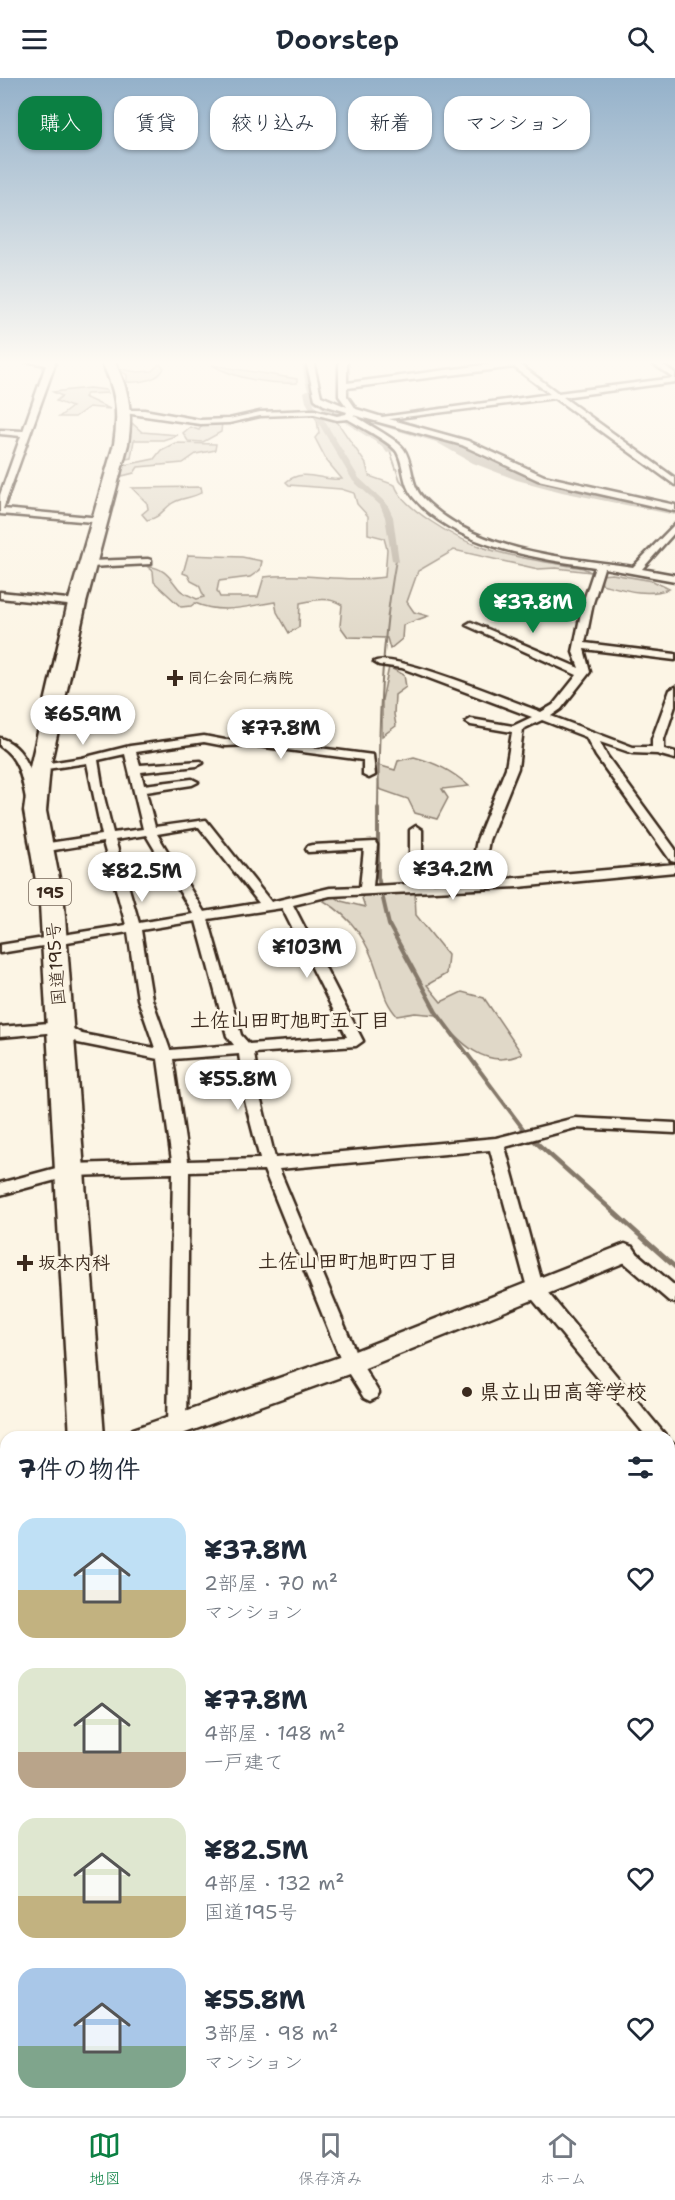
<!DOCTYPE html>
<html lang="ja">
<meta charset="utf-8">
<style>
:root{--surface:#fff;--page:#f6f6f7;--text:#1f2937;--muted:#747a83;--line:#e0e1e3;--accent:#0b8043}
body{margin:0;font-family:"Shantell Sans","Klee One",sans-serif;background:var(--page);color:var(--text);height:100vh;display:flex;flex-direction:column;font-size:22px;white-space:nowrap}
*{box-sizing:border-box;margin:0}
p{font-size:20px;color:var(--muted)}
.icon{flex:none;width:33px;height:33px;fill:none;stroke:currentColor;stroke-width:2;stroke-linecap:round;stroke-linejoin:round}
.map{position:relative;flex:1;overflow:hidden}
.side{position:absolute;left:0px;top:1353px;width:675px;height:686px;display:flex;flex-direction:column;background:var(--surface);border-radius:18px 18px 0 0;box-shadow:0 2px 4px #0004}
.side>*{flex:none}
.top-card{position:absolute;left:18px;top:18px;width:639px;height:54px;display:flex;gap:12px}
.price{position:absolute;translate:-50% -51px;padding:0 14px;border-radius:21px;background:#fff;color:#222;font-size:20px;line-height:39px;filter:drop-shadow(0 2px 3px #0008)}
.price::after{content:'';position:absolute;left:50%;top:36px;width:18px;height:14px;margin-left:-9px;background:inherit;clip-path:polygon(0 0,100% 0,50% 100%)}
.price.on{background:var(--accent);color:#fff}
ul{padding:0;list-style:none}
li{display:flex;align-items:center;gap:18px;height:150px;padding:0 18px}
li span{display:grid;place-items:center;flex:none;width:168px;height:120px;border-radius:18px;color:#555}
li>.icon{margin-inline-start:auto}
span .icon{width:72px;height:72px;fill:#fffc;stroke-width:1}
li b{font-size:26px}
h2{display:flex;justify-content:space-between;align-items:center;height:72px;padding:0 18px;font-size:26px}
.pill{padding:0 21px;border-radius:18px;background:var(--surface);box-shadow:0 2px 4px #0004;font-size:21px;line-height:54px}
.pill.on{background:var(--accent);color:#fff}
header{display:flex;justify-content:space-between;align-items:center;height:78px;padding:0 18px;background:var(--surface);font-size:27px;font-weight:600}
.dock{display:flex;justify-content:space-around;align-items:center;height:84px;border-top:2px solid var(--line);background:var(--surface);font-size:16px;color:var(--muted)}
.dock a{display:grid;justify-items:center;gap:3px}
.dock .on{color:var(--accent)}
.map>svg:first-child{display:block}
.green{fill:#e0d8c8;stroke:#8e8173;stroke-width:1.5}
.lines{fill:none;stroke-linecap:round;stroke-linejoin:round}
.stream-far2{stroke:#85796b;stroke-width:2}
.stream-far1{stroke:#85796b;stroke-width:4}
.stream{stroke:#85796b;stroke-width:4.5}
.canal{fill:#b7ad9e;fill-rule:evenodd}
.river{fill:#b7ad9e;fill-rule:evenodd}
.street-casing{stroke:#3b2a1e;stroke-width:5}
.secondary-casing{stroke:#3b2a1e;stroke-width:5}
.highway-casing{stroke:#3b2a1e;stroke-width:5}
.street{fill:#fcf5e5;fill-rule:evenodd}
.secondary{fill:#fcf5e5;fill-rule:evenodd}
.highway{fill:#fcf5e5;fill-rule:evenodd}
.poi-dot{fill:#3b2a1e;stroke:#fcf5e5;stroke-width:2}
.labels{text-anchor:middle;stroke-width:5;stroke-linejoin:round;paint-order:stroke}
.far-poi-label{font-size:15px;font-weight:bold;fill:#3b2a1e;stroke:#fcf5e5;text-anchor:start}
.shield{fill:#fcf5e5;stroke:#75675a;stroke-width:1.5}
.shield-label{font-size:16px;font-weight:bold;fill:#3b2a1e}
.street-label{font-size:18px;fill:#3b2a1e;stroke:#fcf5e5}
.poi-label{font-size:18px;font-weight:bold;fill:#3b2a1e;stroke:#fcf5e5;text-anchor:start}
.neighbourhood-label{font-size:20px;font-weight:bold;fill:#3b2a1e;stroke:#fcf5e5}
.near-poi-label{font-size:21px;font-weight:bold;fill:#3b2a1e;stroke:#fcf5e5;text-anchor:start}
</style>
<header><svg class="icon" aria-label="menu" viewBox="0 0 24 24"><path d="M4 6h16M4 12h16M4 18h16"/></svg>Doorstep<svg class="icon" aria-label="search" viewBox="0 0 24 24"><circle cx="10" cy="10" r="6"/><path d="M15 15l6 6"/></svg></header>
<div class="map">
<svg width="675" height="2038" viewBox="0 0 675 2038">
<rect width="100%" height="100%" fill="#fcf5e5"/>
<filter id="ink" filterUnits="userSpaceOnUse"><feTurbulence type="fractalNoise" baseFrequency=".0167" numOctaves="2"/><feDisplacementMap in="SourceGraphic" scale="12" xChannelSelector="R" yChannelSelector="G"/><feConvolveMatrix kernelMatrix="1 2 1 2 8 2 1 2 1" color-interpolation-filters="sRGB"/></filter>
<g filter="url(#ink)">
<g class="green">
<path d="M159,286L164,290C160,302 139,305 127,304V297L118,291L138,294L152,293Z"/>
<path d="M212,287L297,301V305C269,306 236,301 212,287Z"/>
<polygon points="89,310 106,312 108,315 87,316 84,319 110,331 89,329 75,339 59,339 72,329 56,323 62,318 53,314"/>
<path d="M312,335L332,341L338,345L366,386L369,398L395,407C402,430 456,461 479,468C512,480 549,484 583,490L591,494L556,490L538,491L454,472L418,493L407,524L414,534L428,538L403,547L402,561L390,571L387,560L348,559L340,548L342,527C329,518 314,522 300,525L299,549L289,555L277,534L275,524C247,528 222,537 195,525L191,528L181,529L154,504L153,493L148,489C163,488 171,501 179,511C183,516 192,518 197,521L204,519L199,507L191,503L188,497L183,495L188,477L242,479L262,483L260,492L250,499L219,503L217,513L220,519H258L264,499C304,494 345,505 385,499L387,471L384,460L368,456V438L357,426L354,415L341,411L289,407L286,404C304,389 323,404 342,401L327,383L315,360L319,355L317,342Z"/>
<polygon points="204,344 222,344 221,354 203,364 188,363 183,355 190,349 199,352"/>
<polygon points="132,345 142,354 178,357 163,362 134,362 131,380 126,381"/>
<polygon points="175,365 216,366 215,372 196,376 183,385 138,389 134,395 122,398 121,390 125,387 154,381 161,372"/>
<path d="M201,409L202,414C192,421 180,419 171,426C162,433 159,440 147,442L142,436L148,431L147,425L132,410Z"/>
<path d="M612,496L653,503L669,511C646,519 625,512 602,506L600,497Z"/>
<polygon points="389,589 404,597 406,609 395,617 394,636 396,648 382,658 382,622"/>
<path d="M414,679C436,685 452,693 469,708L442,711L448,720L437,741L415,735L408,721L379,711L378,687L395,692L398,683Z"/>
<path d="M395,809L415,815L416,837L448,877L446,896L427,907L441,924L462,914L484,920L522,976C484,993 459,963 437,937L415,935L397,938C383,921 385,915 378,896C368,864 353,840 324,823L330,815L341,823L365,829L362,820L366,810Z"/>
</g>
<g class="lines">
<g class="stream-far2">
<polyline points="390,373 400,402 416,422"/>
<polyline points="480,463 495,469 542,480"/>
<polyline points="600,490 675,504"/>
<path d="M378,732C379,649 381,564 396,482"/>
</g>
<polyline class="stream-far1" points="378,730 378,799 389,847 436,934 530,1060"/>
<polyline class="stream" points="529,1058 675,1189"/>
<polygon class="canal" points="311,310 314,312 318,322 388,364 394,373 387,375 382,368 313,324 359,400 387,426 393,439 399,484 392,482 385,439 380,427 353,403 306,324 304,314"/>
<g class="river">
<path d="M302,283H312C316,308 313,318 340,327V331C309,336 305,306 302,283Z"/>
<polygon points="375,340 444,358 481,379 525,396 675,429 675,437 562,414 517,402 473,385 436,364 371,345 371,341"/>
</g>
<g class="street-casing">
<g id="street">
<polygon points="25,283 54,283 55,286 3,431 101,440 105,443 104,445 0,436 0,417 21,358 0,356 0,352 23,353 46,287"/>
<path d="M306,283H313L321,318L347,329L339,318V283H347V305L515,283L558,315L674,300L649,283H657L675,295V304L563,319L675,400V407L555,320L389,341L468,363L544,398L675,427V433L538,402L462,367L353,337C364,344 396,361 403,370C414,385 409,405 423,420C475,474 563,479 633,489L675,446V454L642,491L675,497V503L604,490L593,525L585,565L675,576V582L584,571L590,594L561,631L551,638L633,669H652V661L670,612L675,609V628L664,661V671L675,674V681L657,676L632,675L600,664L607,678L675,771V784L671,783L596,678L586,659L542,642L523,651L518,690L489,762L482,803L675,786V794L518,809L330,818L293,827L363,963L356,968L254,975L261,1023L275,1080L496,1060L575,1040L675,1045V1055L575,1050L505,1069L543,1209L667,1359H647L529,1217L490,1072L279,1091L359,1282L379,1315L376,1320L370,1323L364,1320L342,1285L264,1092L189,1094L186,1348L184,1354L177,1356L170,1354L168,1348L173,1095L71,1098L0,1117V1105L71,1086L172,1083L158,981L78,965L58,954L0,959V949L61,944L82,956L155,970L138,921L128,854L0,875V867L126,847L103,764L42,774L36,770L42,766L102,757L87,685L40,692L34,689L36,687L82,680L130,668L204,658L225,662L250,661L373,677L375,697L369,700L363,697V682L250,667L225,668L204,664L136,674L140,687L201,683L203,685L197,688L141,694L144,707L192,701L198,704L192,707L146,714L155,749L206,742L271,824L330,810L360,809L364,771L308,774L306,771L308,768L312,767L375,764L377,767L373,808L410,806V752L416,748L422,752V806L469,804L477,762L506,690L512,654L471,647L466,644L471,641L513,648L532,639L402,590L379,587L374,584C390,572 516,625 541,634L553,627L577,597L466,547L471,544L579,590L573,574L583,525L595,489C536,480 455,469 414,420C402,406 405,389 397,374C391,364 359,348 348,341L337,342L314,336L260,338L229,345L200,346L118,334L122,332H144L200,342L229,341L260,334L314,332L337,338L346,336L347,334L324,327L315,321ZM514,289L550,316L382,339L356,331L347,318V310ZM125,676L143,751L113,755L104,719L98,682ZM199,749L259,825L204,834L157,756ZM146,757L193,836L139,845L115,762ZM282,830L347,959L249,966L241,957L208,841ZM196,843L227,958L234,967L170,972L152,921L141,852ZM239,976L245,1023L260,1081L188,1083L173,981Z"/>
<polygon points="148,481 151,482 151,486 89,489 84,486 89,483"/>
<polygon points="0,514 77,522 82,525 77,528 0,520"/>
<path d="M0,660C26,668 33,697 38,721L36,723L32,725L26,721C22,700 19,680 0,668Z"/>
<polygon points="625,1169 631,1170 675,1208 675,1225 669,1223 619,1180 617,1175 619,1170"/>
<polygon points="669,1364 675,1366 675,1387 669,1385"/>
<polygon points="675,1434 675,1455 669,1457 669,1436"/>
<polygon points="6,1471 6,1489 0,1491 0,1473"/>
<polygon points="669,1512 675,1515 675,1539 669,1536"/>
<polygon points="6,1694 6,1716 0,1717 0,1695"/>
<polygon points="669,1788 675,1791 675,1822 669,1819"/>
<polygon points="625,2032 652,2032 654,2038 628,2038"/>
</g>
</g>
<g class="secondary-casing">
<g id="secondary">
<polygon points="625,1166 633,1169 637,1175 633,1181 360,1292 174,1359 129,1359 133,1351 342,1278"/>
<polygon points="6,1381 6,1405 0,1407 0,1383"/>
</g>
</g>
<g class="highway-casing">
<g id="highway">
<path d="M101,283H114C129,311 133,334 128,366L86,525L50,689L46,733L64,826L104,1359H70L40,826L24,733L30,689L68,525L114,366C119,334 116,312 101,283Z"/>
<polygon points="300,2032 346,2032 347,2038 301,2038"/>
</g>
</g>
<use href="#street" class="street"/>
<use href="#secondary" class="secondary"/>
<use href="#highway" class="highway"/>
</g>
</g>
<linearGradient id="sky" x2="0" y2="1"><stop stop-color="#94b1ca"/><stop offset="0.5" stop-color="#fefaf3"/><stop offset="1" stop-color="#fefaf3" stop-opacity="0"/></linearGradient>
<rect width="675" height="569" fill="url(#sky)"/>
<g class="poi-dot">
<path d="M172 591h6v6h6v6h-6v6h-6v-6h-6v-6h6z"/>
<path d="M22 1176h6v6h6v6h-6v6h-6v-6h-6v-6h6z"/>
<circle cx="467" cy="1314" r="6"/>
</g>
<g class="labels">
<g class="far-poi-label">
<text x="188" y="605">同仁会同仁病院</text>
</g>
<rect class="shield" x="29" y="801" width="42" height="26" rx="4.5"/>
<g class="shield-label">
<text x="50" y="820">195</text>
</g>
<g class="street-label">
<text transform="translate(56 886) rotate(-94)" y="6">国道195号</text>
</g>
<g class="poi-label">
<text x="38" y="1191">坂本内科</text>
</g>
<g class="neighbourhood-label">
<text x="290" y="949">土佐山田町旭町五丁目</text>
<text x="358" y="1190">土佐山田町旭町四丁目</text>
</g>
<g class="near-poi-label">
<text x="479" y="1321">県立山田高等学校</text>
</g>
</g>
</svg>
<b class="price on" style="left:533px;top:556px">¥37.8M</b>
<b class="price" style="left:83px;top:668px">¥65.9M</b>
<b class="price" style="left:281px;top:682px">¥77.8M</b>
<b class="price" style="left:453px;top:823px">¥34.2M</b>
<b class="price" style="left:142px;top:825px">¥82.5M</b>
<b class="price" style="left:307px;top:901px">¥103M</b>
<b class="price" style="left:238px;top:1033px">¥55.8M</b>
<div class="top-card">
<a class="pill on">購入</a>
<a class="pill">賃貸</a>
<a class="pill">絞り込み</a>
<a class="pill">新着</a>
<a class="pill">マンション</a>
</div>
<section class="side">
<h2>7件の物件<svg class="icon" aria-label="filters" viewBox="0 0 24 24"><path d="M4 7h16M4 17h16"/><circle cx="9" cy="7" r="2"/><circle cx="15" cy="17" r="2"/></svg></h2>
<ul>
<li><span style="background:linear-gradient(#bfe0f5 60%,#c2b280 0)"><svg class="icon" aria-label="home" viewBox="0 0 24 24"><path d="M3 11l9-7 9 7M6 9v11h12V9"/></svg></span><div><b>¥37.8M</b><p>2部屋 · 70 m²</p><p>マンション</p></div><svg class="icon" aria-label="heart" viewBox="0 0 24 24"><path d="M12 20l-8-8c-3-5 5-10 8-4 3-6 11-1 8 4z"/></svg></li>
<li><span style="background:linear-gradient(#dfe7d0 70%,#b9a48a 0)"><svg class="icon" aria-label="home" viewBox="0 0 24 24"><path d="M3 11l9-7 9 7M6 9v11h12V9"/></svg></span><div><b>¥77.8M</b><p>4部屋 · 148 m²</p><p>一戸建て</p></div><svg class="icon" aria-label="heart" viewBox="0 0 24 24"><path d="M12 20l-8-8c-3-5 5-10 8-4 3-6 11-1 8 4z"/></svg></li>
<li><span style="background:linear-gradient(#dfe7d0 65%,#c2b280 0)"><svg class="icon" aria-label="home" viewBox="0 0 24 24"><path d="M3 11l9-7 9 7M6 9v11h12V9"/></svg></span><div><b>¥82.5M</b><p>4部屋 · 132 m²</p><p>国道195号</p></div><svg class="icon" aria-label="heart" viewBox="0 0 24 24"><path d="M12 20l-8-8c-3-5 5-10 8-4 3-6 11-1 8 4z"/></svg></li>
<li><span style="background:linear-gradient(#a9c7e8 65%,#7fa58c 0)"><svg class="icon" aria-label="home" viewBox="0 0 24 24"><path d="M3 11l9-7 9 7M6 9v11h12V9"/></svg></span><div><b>¥55.8M</b><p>3部屋 · 98 m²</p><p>マンション</p></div><svg class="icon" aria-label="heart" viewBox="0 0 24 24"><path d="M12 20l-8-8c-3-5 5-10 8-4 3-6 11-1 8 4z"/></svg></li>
</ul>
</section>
</div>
<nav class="dock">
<a class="on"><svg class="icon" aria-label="map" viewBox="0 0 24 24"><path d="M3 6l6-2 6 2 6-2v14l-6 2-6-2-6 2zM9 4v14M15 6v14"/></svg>地図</a>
<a><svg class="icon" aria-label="saved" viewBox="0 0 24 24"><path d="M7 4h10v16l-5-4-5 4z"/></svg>保存済み</a>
<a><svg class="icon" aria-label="home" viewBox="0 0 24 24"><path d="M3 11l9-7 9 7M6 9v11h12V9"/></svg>ホーム</a>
</nav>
